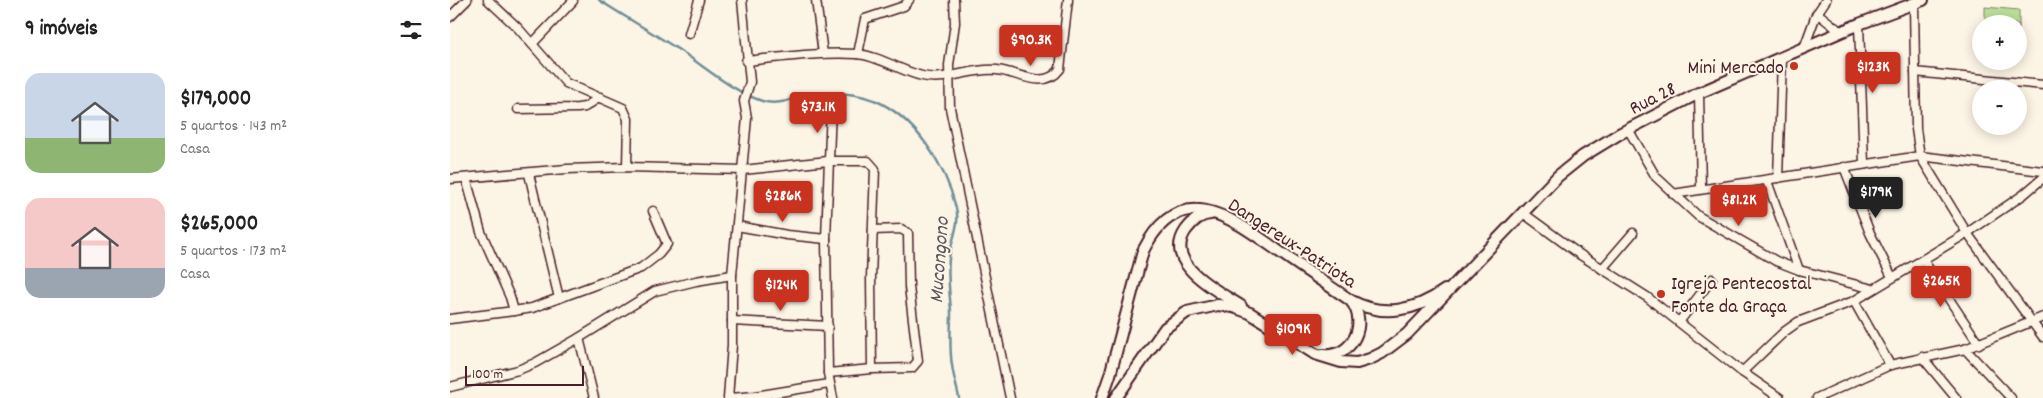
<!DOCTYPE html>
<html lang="pt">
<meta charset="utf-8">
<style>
:root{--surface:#fff;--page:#f2f2f2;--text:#222;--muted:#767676;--accent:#c8321e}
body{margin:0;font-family:Dekko,sans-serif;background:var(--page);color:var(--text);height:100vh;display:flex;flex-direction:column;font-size:19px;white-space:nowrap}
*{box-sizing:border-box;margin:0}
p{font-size:16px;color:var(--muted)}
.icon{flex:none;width:28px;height:28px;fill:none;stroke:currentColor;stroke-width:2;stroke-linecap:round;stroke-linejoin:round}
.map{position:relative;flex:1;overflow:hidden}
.drawer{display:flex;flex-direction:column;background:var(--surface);width:450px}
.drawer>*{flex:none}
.fabs{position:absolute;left:1522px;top:15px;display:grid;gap:10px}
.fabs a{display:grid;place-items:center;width:55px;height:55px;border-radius:50%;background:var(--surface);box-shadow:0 2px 12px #0003;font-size:25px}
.scale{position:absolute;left:15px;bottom:12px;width:119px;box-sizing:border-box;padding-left:5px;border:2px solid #4a1f2b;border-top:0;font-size:14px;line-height:18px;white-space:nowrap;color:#4a1f2b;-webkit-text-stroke:4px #fcf5e5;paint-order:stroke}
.price{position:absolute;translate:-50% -42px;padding:0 11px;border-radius:5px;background:var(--accent);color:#fff;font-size:16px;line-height:32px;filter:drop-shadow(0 1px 2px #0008)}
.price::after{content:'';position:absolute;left:50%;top:30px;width:15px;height:11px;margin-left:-8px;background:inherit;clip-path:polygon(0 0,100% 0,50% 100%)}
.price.active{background:#222;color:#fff}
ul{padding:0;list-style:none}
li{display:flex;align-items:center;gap:15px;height:125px;padding:0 25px}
li span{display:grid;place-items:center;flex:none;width:140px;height:100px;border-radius:15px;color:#555}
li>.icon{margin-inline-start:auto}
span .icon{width:60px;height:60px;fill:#fffc;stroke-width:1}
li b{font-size:21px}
h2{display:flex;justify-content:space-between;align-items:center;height:60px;padding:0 25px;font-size:21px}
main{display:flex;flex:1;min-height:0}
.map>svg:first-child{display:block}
.green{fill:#bddf99;stroke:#847f62}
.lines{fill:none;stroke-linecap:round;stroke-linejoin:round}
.stream{stroke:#6f8e98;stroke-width:2.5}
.minor-casing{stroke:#4a1f2b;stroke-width:11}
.tertiary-casing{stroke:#4a1f2b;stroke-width:14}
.minor{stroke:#fcf5e5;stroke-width:8}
.tertiary{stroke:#fcf5e5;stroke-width:10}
.poi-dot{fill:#c8321e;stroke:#fcf5e5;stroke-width:2}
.labels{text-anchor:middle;stroke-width:4;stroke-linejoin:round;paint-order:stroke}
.poi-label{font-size:20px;fill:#4a1f2b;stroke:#fcf5e5;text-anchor:end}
.street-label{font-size:20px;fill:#4a1f2b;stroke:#fcf5e5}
.water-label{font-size:21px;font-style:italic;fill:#5c5662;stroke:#fcf5e5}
</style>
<main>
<section class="drawer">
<h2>9 imóveis<svg class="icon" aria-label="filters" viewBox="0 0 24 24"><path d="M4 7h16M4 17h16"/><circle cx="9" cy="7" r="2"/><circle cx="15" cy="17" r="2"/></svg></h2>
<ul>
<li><span style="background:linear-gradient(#c9d6e8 65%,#8fb573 0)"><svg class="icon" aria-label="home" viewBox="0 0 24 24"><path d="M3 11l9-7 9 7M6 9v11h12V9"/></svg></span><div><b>$179,000</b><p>5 quartos · 143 m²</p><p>Casa</p></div></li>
<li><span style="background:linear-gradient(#f6c9c9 70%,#9aa5b1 0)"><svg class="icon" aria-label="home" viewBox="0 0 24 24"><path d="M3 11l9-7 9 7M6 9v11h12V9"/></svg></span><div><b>$265,000</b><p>5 quartos · 173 m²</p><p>Casa</p></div></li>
</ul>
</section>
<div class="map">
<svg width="1593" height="398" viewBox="0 0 1593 398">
<rect width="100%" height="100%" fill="#fcf5e5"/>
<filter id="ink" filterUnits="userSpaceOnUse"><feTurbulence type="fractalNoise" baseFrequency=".02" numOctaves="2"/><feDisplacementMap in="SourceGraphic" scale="10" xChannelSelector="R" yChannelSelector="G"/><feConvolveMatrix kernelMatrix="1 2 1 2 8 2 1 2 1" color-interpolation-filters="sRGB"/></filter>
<g filter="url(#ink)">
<polygon class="green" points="1535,7 1569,10 1569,31 1569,24 1535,24"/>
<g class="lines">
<path class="stream" d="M149,0C178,19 209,36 238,56C261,72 285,92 312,101C330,107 347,96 364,94C384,92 405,93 424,100C465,117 496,166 506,208C511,224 500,243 499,259C497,277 500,294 501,312C501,330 499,347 502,365C503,376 507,387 509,398"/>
<g class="minor-casing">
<g id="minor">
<polyline points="38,0 68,28 116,83 173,108 178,119 177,167"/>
<polyline points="366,0 373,54"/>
<polyline points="504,0 505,23 499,65 500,108 560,398"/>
<polyline points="1464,4 1466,129 1470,156 1517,233 1593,337"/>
<polyline points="1367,13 1391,32"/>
<polyline points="0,17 17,0"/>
<polyline points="1409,24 1414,164"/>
<polyline points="239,34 249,0"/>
<polyline points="82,44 123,1"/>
<polyline points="1354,48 1366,15 1376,0"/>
<polyline points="408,54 415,19 454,6 459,0"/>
<path d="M296,61C333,57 370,52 407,54C430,56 450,71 472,76C500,82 521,67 547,70C568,72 594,91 610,69L618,0"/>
<polyline points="1465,72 1593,85"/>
<polyline points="1249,93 1251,189"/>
<polyline points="381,107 376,239 378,373 383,398"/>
<polyline points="68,109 128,108 135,107 150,97"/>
<polyline points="1178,129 1206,177 1248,216 1326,261 1349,270 1423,289"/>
<polyline points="1394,167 1420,233 1442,277"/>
<polyline points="79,174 109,298"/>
<polyline points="1328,178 1332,59"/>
<polyline points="0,179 117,169 177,167 293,170 378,161 418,161 425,169 421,278 422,369"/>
<polyline points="1317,181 1349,270"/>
<polyline points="1223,194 1470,156 1593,171"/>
<polyline points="1073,213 1129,254 1197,297 1292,372 1330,398"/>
<polyline points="287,226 337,235 376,239"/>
<polyline points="1473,260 1529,344"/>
<polyline points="1152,269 1183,233"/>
<polyline points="1404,301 1440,365"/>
<polyline points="64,311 82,308 191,268 209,254 217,244 203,211"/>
<polyline points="0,319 64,311 60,297 31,232 16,178"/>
<polyline points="282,321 378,326"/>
<polyline points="1229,322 1262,279"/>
<polyline points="129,338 205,291 246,281 282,275"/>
<polyline points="1515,349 1561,398"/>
<polyline points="1472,357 1506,398"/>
<polyline points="1292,372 1334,332 1348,322 1404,301 1517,233 1573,195 1593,178"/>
<polyline points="378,373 422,369 462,368 468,361 459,287 458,233 451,229 423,230"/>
<polyline points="0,387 68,370 85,363 129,338 144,398"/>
<polyline points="278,398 282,345 282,275 297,118 294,101 300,82 292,0"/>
<polyline points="280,398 305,396 379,384"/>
<polyline points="1367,398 1440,365 1515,349 1593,317"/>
</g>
</g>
<g class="tertiary-casing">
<g id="tertiary">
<path d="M761,214C750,214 742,222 736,230C712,264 768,291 791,306"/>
<path d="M873,355C902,358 919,324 901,301"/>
<path d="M652,398L660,375L693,251C729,179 779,216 827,250C851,267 875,283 900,300C932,318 966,311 995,290"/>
<polyline points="666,398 715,328 737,312 768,305 783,307 800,313 865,354 891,362 907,363 920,359 932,353 957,334 1108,176 1133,156 1169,134 1249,93 1409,24 1473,0"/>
</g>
</g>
<use href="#minor" class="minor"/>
<use href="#tertiary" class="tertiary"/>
</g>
</g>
<g class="poi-dot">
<circle cx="1344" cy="66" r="5"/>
<circle cx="1211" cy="294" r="5"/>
</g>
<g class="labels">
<g class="poi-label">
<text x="1334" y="73">Mini Mercado</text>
<text x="1221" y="289" text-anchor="start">Igreja Pentecostal<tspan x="1221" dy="23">Fonte da Graça</tspan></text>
</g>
<g class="street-label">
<text transform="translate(1202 97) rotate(-27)" y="7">Rua 28</text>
<text transform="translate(843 242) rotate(33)" y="7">Dangereux-Patriota</text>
</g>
<g class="water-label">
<text transform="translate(488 260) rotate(-86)" y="7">Mucongono</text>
</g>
</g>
</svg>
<div class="fabs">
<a>+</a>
<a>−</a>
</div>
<div class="scale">100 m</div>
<b class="price" style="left:581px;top:67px">$90.3K</b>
<b class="price" style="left:1423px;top:94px">$123K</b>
<b class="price" style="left:368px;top:134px">$73.1K</b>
<b class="price active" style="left:1426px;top:219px">$179K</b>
<b class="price" style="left:333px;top:223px">$286K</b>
<b class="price" style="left:1289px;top:227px">$81.2K</b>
<b class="price" style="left:1491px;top:308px">$265K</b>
<b class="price" style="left:331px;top:312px">$124K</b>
<b class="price" style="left:843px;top:356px">$109K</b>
</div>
</main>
